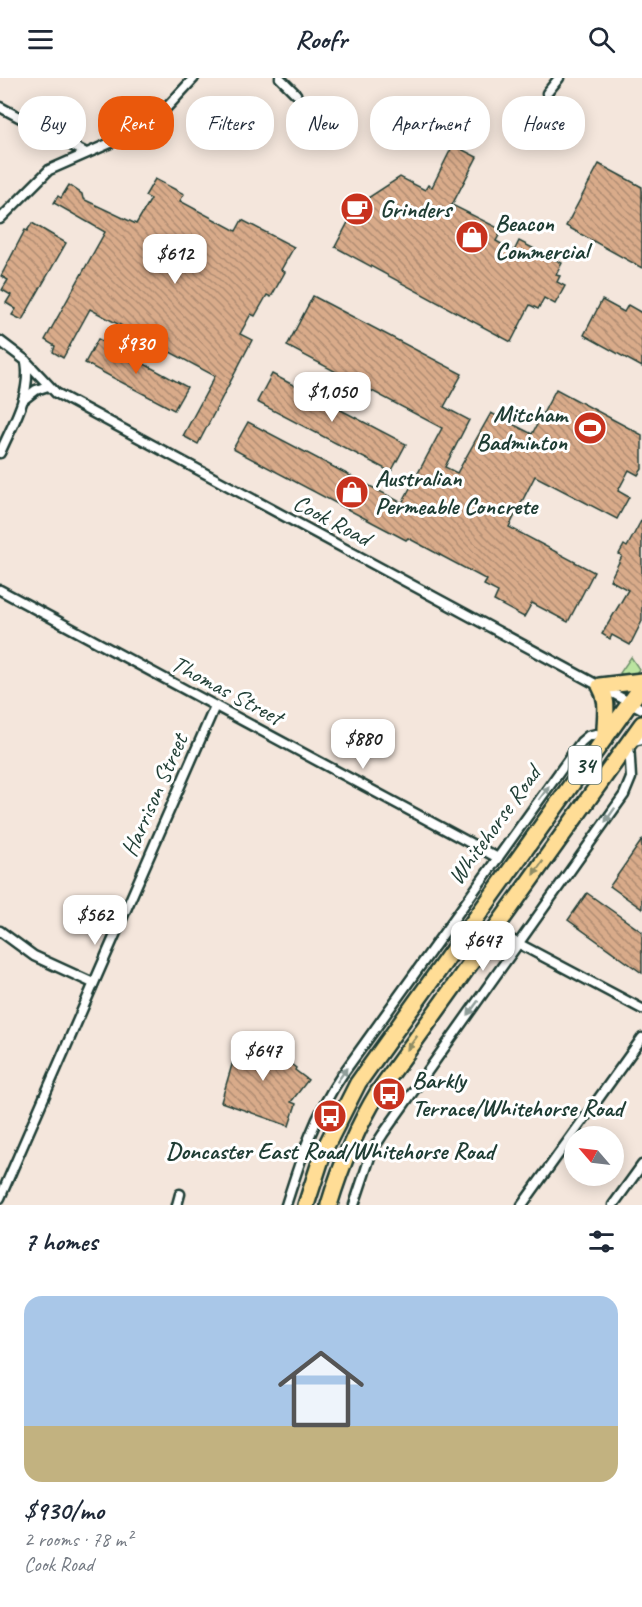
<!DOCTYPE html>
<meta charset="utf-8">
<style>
:root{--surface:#fff;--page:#f2f2f3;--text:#1f2937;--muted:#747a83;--line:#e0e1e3;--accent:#ea580c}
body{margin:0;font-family:Caveat,sans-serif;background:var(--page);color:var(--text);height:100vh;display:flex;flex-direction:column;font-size:22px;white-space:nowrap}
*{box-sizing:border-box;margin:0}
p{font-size:20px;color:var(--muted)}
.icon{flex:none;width:33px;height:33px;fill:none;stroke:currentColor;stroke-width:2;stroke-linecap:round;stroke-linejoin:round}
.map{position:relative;height:1127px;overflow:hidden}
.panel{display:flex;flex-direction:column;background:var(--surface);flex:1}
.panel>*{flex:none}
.guide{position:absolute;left:18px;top:18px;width:606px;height:54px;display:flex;gap:12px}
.needle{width:39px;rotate:298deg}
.buttons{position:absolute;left:564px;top:1048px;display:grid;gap:12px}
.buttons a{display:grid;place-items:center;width:60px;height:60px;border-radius:50%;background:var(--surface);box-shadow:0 3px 15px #0003;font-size:30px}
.price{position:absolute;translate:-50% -51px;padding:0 14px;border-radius:12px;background:#fff;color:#222;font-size:20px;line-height:39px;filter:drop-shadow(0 2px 3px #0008)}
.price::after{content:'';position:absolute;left:50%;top:36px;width:18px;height:14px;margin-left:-9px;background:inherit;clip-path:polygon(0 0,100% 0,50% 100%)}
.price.on{background:var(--accent);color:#fff}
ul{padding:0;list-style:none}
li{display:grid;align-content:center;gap:12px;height:318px;padding:0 24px}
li+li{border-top:2px solid var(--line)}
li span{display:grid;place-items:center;height:186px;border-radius:18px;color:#555}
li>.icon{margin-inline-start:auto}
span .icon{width:108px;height:108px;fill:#fffc;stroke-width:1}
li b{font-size:26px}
h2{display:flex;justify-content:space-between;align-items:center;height:72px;padding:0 24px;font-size:26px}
.chip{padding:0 21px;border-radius:24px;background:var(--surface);box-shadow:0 3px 15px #0003;font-size:21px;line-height:54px}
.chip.on{background:var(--accent);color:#fff}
header{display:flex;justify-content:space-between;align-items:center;height:78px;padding:0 24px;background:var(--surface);font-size:27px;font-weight:800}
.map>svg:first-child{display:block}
.green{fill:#bbe4a0;stroke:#6d906a;stroke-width:1.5}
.building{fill:url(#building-back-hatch);stroke:#1f3d34;stroke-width:1.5}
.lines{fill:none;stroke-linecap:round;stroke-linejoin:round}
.street-casing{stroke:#1f3d34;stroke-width:13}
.highway-casing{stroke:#1f3d34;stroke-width:20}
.street{stroke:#fff;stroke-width:8}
.highway{stroke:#ffdd96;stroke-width:15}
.oneway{fill:#8f9e9a}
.oneway2{fill:#8f8d65}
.labels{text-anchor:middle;stroke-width:6;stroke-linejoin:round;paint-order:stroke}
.shield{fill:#fff;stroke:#627771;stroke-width:1.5}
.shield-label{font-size:22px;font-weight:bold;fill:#1f3d34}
.poi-label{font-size:24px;font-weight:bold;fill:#1f3d34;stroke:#fff;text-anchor:start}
.street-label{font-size:24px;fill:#1f3d34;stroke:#fff}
</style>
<header><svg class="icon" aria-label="menu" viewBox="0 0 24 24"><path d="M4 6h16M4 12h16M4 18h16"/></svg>Roofr<svg class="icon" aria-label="search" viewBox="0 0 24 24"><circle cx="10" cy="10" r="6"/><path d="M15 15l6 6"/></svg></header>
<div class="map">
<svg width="642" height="1127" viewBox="0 0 642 1127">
<defs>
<pattern id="building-back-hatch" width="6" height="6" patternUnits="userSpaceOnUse" patternTransform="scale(1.5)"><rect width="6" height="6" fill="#d9ab8a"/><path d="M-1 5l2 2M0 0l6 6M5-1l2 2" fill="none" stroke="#af8c72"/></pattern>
</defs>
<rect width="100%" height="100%" fill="#f4e6dc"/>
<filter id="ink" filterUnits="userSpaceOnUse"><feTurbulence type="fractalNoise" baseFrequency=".0167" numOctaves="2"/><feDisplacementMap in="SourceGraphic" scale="12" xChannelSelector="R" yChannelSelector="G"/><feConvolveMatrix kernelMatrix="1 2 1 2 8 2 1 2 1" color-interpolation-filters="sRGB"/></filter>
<g filter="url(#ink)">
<polygon class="green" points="631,579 639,591 635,597 628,601 620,595"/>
<g class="building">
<polygon points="453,67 477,79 452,127 502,152 496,163 514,173 519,163 562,185 556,197 560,198 557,204 565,208 555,226 544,220 538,231 530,227 511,264 335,169 354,133 351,131 400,99 425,112 428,107 432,109"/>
<polygon points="599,86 642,109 642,190 566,148"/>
<polygon points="155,101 184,116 180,123 236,153 242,142 294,169 281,192 285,194 271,219 267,217 255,238 251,236 240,256 252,262 198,366 183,358 215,298 90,231 63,280 53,274 55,268 45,262 105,154 54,125 58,118 61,120 69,107 82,116 83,121 136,146 151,121 145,118"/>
<polygon points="32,145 66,165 22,242 12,237 16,231 6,225 11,217 2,212 8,202 1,198 25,152 27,153"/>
<polygon points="313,218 462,296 444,329 469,342 445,389 457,395 491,335 532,356 556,311 642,357 642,391 638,397 629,392 618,413 629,419 617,441 535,398 509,449 594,494 568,544 532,525 524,539 494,523 498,514 484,507 487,502 408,460 406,462 233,371 248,344 402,425 442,350 287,268"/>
<polygon points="602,222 624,234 628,227 642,235 642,289 584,257"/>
<polygon points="98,261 187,309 174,332 85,285"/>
<polygon points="272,296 406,366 391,394 257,324"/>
<polygon points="642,441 642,543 630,567 612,557 610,561 602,556 628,512 610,502 622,478 619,476 624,467 627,469"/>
<polygon points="642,762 642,831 610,808"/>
<polygon points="587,815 642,854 642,895 568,842"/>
<polygon points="252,956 296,990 295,992 308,1002 291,1024 296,1026 289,1048 221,1024 236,973 249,957 251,958"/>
</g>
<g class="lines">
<g class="street-casing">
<g id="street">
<polyline points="280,0 296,16"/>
<polyline points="547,15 559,0"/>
<polyline points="0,29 86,75"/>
<polyline points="0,141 49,92 124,59 157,40 194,0"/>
<polyline points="0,263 25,282 56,315 642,631"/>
<polyline points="23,322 36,312 48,308"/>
<path d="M0,375C13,345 32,316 26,283"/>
<polyline points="0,512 498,780"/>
<polyline points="493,852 642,931"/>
<polyline points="0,853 34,878 93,905"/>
<polyline points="0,1120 215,628"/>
<polyline points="177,1127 180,1116"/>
<path d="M286,1127C301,1080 314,1038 342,997L581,664L588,658L596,656L605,660"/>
<polyline points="354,1127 372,1073 383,1056 624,717 631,700 629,664 642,661"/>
<polyline points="522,1127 642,960"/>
<polyline points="613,1127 642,1087"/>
</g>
</g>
<g class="highway-casing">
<g id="highway">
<path d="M605,660C604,640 610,624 600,608L642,603"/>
<polyline points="306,1127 324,1072 358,1005 642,608"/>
<path d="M329,1127C341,1087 357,1049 379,1013L642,646"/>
</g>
</g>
<use href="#street" class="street"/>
<use href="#highway" class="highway"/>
</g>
<defs><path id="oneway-solid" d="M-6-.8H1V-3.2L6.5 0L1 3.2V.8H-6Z" transform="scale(1.5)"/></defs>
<g class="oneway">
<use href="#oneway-solid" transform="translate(544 715) rotate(-54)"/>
<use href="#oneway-solid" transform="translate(610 737) rotate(125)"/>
<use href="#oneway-solid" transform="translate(473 930) rotate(126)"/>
<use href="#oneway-solid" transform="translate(342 997) rotate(-55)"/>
</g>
<g class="oneway2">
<use href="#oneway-solid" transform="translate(538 790) rotate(126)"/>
<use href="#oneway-solid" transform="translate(412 965) rotate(126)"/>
</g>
</g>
<defs>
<g id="cafe-disc" transform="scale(1.725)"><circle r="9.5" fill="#c8321e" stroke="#fff"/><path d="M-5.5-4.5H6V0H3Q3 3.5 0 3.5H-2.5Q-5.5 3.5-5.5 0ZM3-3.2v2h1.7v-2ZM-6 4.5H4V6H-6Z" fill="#fff"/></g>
<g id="shop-disc" transform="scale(1.725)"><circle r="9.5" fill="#c8321e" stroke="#fff"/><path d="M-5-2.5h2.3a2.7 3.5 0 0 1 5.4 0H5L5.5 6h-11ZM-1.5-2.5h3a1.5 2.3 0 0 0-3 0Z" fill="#fff"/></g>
<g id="stadium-disc" transform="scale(1.725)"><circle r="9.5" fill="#c8321e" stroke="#fff"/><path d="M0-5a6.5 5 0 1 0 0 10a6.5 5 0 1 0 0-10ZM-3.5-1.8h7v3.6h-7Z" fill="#fff"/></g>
<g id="bus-disc" transform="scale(1.725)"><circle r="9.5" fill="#c8321e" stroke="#fff"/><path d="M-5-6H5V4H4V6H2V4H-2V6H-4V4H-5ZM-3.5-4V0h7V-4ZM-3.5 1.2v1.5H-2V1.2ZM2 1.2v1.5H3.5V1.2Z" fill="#fff"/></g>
</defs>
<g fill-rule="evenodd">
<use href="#cafe-disc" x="357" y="131"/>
<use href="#shop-disc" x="472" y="159"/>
<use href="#stadium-disc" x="590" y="350"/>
<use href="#shop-disc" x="352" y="414"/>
<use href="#bus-disc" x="389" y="1016"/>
<use href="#bus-disc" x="330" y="1038"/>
</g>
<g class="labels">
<rect class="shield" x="568.5" y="668" width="33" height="38" rx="4.5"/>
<g class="shield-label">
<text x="585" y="695">34</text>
</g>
<g class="poi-label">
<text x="380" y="139">Grinders</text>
<text x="495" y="153">Beacon<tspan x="495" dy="28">Commercial</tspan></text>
<text x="567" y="344" text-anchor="end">Mitcham<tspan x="567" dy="28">Badminton</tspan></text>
<text x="375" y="408">Australian<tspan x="375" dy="28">Permeable Concrete</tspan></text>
<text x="412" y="1010">Barkly<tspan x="412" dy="28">Terrace/Whitehorse Road</tspan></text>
<text x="330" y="1081" text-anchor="middle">Doncaster East Road/Whitehorse Road</text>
</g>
<g class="street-label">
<text transform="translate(332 442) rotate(28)" y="8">Cook Road</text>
<text transform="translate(227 612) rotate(28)" y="8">Thomas Street</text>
<text transform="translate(154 717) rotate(-66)" y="8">Harrison Street</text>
<text transform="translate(494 747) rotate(-54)" y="8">Whitehorse Road</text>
</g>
</g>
</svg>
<div class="buttons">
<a><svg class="needle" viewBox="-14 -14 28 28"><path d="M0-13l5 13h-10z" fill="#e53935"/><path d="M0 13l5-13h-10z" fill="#747a83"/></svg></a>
</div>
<b class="price" style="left:175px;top:207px">$612</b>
<b class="price on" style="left:136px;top:297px">$930</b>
<b class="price" style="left:332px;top:345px">$1,050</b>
<b class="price" style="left:363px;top:692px">$880</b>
<b class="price" style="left:95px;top:868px">$562</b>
<b class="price" style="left:483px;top:894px">$647</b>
<b class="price" style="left:263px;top:1004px">$647</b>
<div class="guide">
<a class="chip">Buy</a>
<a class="chip on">Rent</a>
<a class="chip">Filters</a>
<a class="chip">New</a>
<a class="chip">Apartment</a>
<a class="chip">House</a>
</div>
</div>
<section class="panel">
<h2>7 homes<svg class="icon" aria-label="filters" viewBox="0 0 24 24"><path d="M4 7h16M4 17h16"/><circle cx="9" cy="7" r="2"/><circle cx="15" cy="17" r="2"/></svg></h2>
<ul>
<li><span style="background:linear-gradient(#a9c7e8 70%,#c2b280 0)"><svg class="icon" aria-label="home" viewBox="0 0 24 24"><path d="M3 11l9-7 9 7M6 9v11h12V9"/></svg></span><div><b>$930/mo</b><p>2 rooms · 78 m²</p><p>Cook Road</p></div></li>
</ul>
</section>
